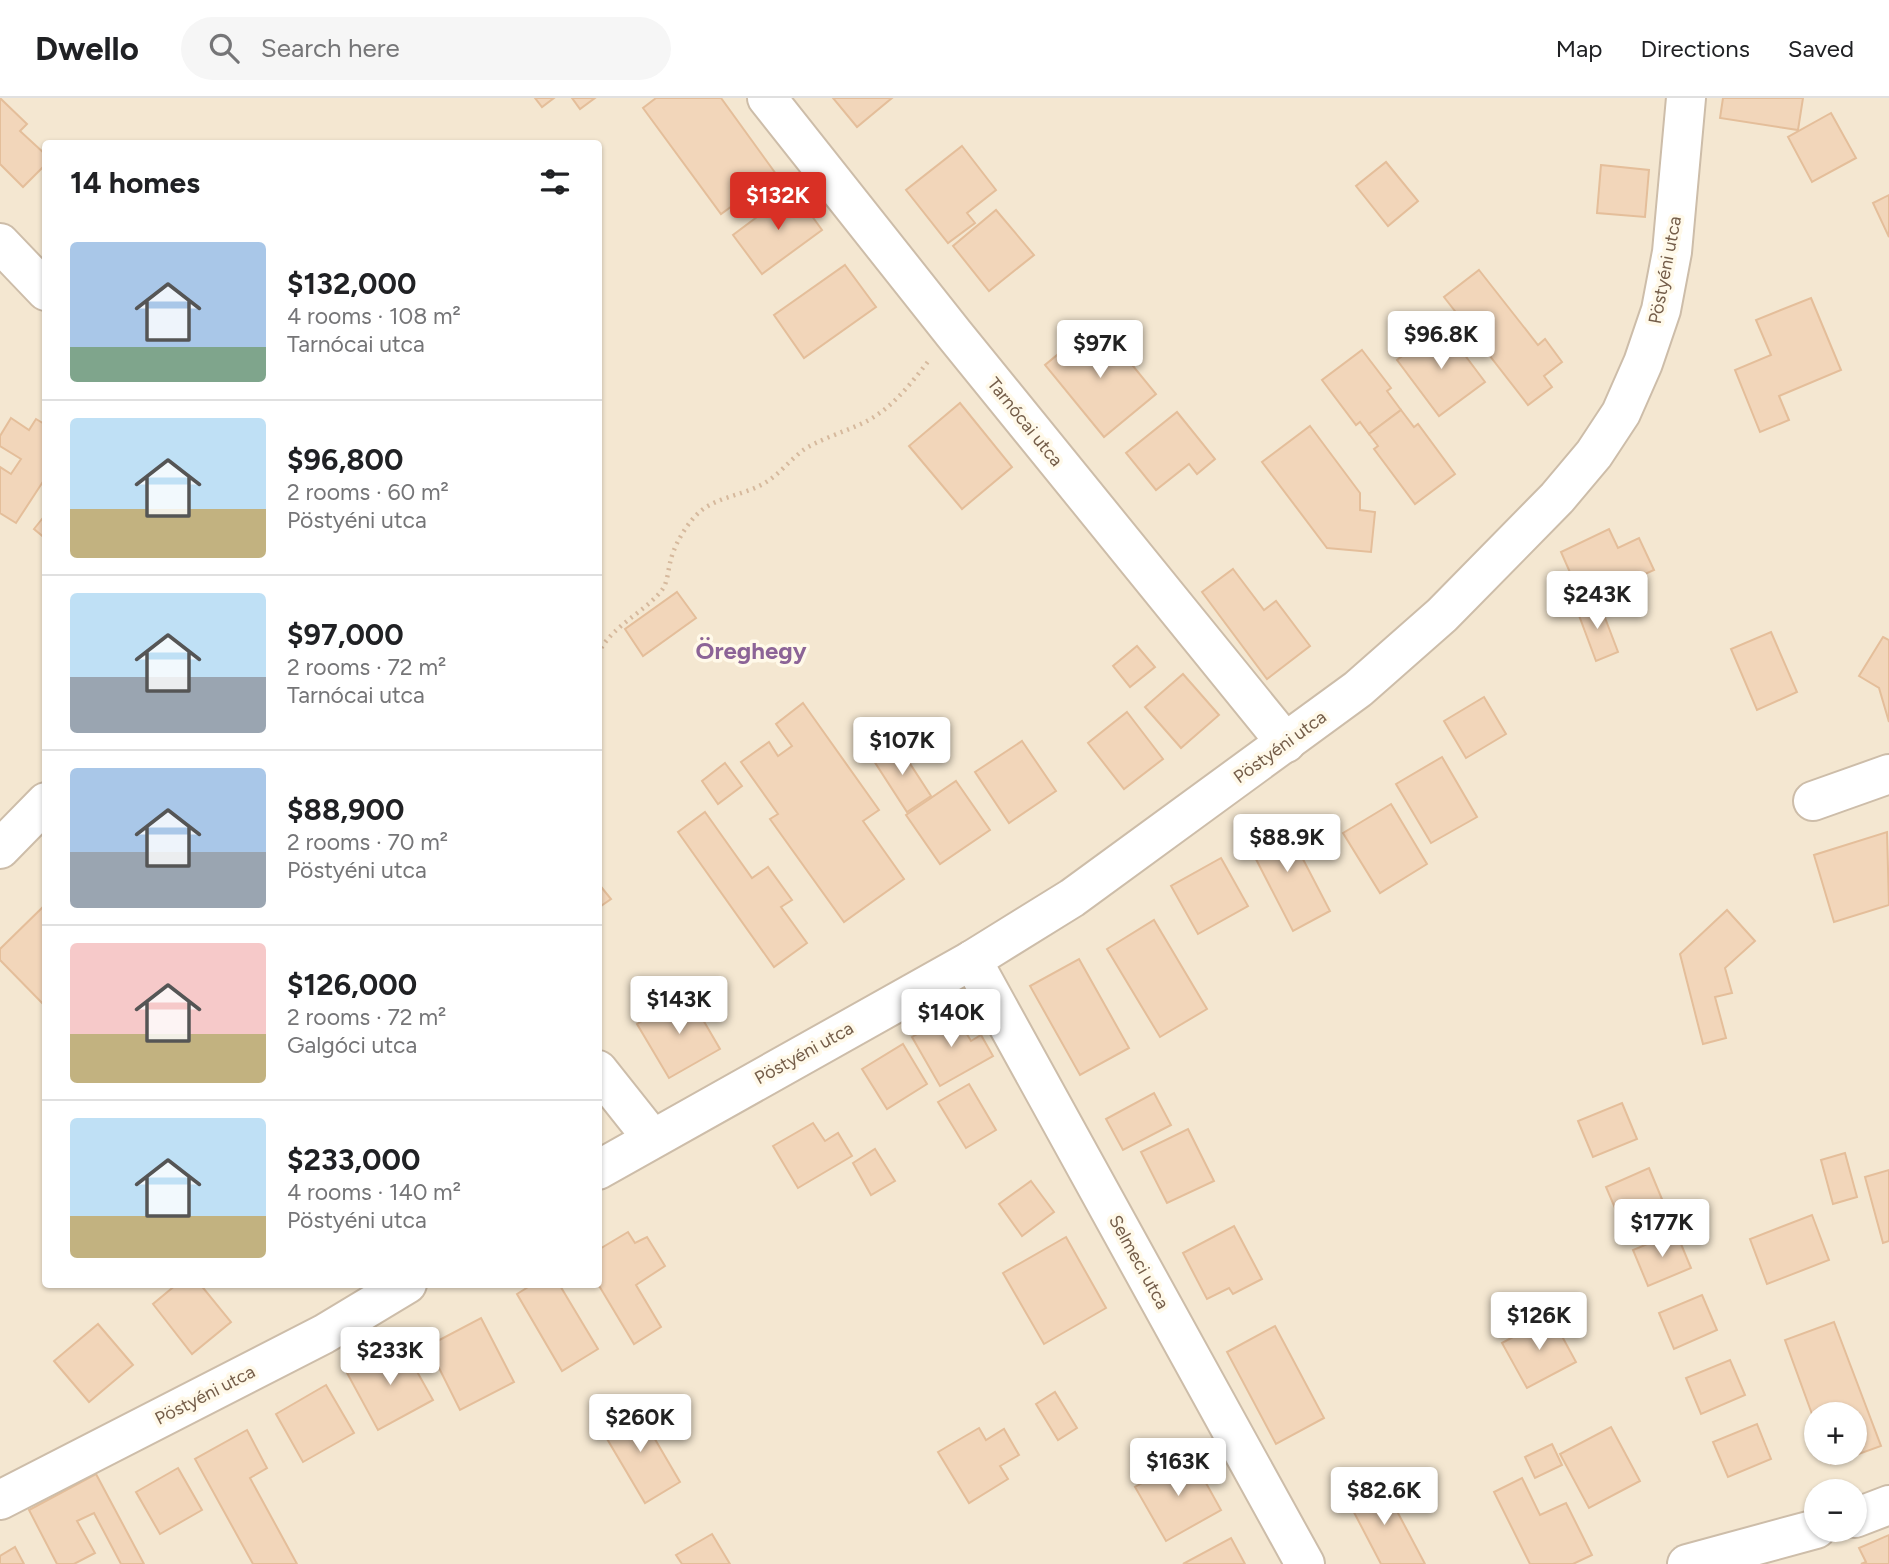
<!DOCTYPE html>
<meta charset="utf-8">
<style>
:root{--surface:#fff;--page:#f6f6f6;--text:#202124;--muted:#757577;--line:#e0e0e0;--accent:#d93025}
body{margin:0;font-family:Figtree,sans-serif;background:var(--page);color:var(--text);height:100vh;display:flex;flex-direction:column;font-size:26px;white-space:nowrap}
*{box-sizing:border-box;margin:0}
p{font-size:23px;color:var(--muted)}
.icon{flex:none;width:38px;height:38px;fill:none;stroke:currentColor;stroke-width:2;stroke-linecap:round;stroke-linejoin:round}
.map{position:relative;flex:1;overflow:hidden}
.sheet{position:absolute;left:42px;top:42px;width:560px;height:1148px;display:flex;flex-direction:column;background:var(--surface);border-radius:7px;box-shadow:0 2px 5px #0004}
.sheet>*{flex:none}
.tools{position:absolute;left:1804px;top:1304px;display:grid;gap:14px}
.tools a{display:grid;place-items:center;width:63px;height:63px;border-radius:50%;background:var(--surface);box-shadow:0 2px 5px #0004;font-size:35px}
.price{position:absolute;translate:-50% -60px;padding:0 16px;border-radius:7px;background:#fff;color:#222;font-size:23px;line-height:46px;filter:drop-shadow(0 2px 4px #0008)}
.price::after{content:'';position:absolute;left:50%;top:42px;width:21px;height:16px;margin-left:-10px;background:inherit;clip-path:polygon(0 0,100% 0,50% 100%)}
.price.on{background:var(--accent);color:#fff}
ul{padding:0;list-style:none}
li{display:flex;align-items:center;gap:21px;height:175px;padding:0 28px}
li+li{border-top:2px solid var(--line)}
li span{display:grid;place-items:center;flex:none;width:196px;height:140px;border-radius:7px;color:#555}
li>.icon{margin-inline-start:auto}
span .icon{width:84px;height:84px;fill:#fffc;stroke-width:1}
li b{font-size:30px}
h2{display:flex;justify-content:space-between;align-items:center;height:84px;padding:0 28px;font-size:30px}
header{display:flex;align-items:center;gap:42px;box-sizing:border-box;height:98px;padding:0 35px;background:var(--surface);border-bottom:2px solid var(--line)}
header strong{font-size:33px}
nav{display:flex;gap:38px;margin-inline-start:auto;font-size:24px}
.search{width:490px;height:63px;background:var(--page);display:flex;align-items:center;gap:18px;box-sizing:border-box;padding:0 24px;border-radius:38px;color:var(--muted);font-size:26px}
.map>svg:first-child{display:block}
.residential{fill:#f4e7d1;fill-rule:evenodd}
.building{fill:#f2d6ba;stroke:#e4be9a;stroke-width:2}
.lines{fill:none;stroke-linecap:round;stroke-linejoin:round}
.minor-casing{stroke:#cdbda9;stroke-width:42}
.path{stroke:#d6b99d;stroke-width:4.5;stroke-dasharray:2 5;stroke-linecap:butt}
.minor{stroke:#fff;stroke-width:38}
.labels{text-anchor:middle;stroke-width:7;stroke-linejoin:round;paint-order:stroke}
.street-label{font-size:18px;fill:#745d49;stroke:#fff9e9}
.district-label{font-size:24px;font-weight:bold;fill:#8c6497;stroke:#fff9e9}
</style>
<header>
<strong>Dwello</strong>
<div class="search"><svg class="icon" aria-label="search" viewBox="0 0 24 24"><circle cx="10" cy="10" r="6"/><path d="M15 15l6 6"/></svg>Search here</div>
<nav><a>Map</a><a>Directions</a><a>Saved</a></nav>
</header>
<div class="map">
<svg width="1889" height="1466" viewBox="0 0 1889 1466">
<rect width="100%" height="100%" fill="#fcf5e2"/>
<path class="residential" d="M0,0H1889V1466H0ZM46,46H598V1186H46ZM1816,1316H1855V1354H1816ZM1816,1393H1855V1432H1816Z"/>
<g class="building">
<polygon points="0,0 27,26 20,33 46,57 46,66 23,89 0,66"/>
<polygon points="535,0 554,0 542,9"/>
<polygon points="572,0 595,0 580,11"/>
<polygon points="656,0 721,0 776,76 721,116 643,10"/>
<polygon points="833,0 892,0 857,29"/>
<polygon points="1723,0 1803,0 1798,32 1720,20"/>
<polygon points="1831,15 1856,60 1812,84 1788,39"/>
<polygon points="962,48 996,92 967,115 975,125 948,145 906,92"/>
<polygon points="1386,64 1418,103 1388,128 1356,88"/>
<polygon points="1601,67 1649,72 1645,119 1597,115"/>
<polygon points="793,92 822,132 762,176 733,137"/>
<polygon points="1889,97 1889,139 1873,105"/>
<polygon points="996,112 1034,157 989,193 953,148"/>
<polygon points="845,167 876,209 804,260 774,217"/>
<polygon points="1479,172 1538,247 1545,241 1562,264 1544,278 1552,289 1528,307 1444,199"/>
<polygon points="1811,200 1841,272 1779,298 1789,322 1760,334 1735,272 1771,257 1756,222"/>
<polygon points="1097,224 1156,296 1104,339 1045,267"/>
<polygon points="1443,228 1485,284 1439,318 1397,262"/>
<polygon points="1362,252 1391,290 1387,293 1401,312 1369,336 1360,324 1356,327 1322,282"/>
<polygon points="960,305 1012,369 962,411 909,348"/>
<polygon points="1401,312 1414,329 1418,326 1455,376 1415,406 1374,351 1378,348 1369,336"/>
<polygon points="1177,314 1215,361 1197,376 1189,366 1156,392 1126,355"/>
<polygon points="11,320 29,332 36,321 46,327 46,379 16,425 0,415 0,369 11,376 21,361 0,348 0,338"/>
<polygon points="1310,328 1360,395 1360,412 1375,414 1371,454 1327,450 1262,364"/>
<polygon points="46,416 46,441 34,431"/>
<polygon points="1609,431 1618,450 1639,440 1654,472 1583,504 1561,454"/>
<polygon points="1233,471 1264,512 1276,503 1310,548 1267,581 1202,494"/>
<polygon points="677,494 696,520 643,558 625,531"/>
<polygon points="1599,504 1618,554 1596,563 1577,512"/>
<polygon points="1771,534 1797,594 1757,612 1731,551"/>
<polygon points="1883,539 1889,542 1889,624 1879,590 1859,578"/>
<polygon points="1137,548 1155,569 1130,589 1113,568"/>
<polygon points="1183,576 1219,617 1181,650 1145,609"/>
<polygon points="1484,599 1506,636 1466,660 1444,623"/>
<polygon points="803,605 879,712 863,723 904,781 844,824 770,721 778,716 741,664 769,644 778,658 792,648 776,626"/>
<polygon points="1127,614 1163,661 1124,691 1088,645"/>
<polygon points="1022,643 1056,693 1009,725 975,674"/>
<polygon points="896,644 931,698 907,714 872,660"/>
<polygon points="1442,659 1477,719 1431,745 1396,686"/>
<polygon points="725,665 742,688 718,706 702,683"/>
<polygon points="956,683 990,732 940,766 906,717"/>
<polygon points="1391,706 1427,766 1380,795 1343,735"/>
<polygon points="705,714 752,780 768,769 792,802 781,809 807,845 774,869 678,734"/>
<polygon points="1281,719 1330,813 1293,833 1244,738"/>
<polygon points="1887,734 1889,807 1834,824 1814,757"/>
<polygon points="1221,760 1248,808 1198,836 1171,788"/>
<polygon points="598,785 611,801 598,810"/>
<polygon points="46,806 46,909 0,862 0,851"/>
<polygon points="1727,812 1755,843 1725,870 1732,895 1715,899 1726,940 1703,946 1680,856"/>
<polygon points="1154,822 1207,911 1160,939 1107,851"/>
<polygon points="1079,861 1129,950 1080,977 1030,888"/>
<polygon points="688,896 720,951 669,980 637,926"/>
<polygon points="954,915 971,943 981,937 993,958 940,988 912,939"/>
<polygon points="903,946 927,986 887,1011 862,971"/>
<polygon points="969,986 996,1032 966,1050 938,1004"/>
<polygon points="1154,995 1171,1027 1123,1052 1106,1021"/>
<polygon points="1622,1005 1637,1041 1593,1059 1578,1023"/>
<polygon points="813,1025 825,1043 838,1035 852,1058 798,1090 773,1048"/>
<polygon points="1188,1031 1214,1083 1167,1105 1141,1054"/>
<polygon points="875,1051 895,1083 871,1097 853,1065"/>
<polygon points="1845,1055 1857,1099 1833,1106 1821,1062"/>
<polygon points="1649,1070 1664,1106 1621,1124 1606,1089"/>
<polygon points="1889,1072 1889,1143 1883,1145 1865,1079"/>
<polygon points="1031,1083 1054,1114 1022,1138 999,1106"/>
<polygon points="1812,1117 1829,1162 1767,1186 1750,1141"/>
<polygon points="1234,1128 1262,1181 1233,1196 1229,1190 1207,1201 1183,1155"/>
<polygon points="628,1134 635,1145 647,1139 665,1168 636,1187 661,1229 634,1246 598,1186 598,1152"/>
<polygon points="1676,1134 1691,1170 1648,1188 1633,1152"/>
<polygon points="1066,1139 1106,1210 1044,1246 1003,1175"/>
<polygon points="177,1186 200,1186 231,1224 192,1256 153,1206"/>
<polygon points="533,1186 559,1186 598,1251 562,1273 517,1196"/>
<polygon points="1702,1197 1717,1232 1674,1251 1659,1215"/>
<polygon points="1551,1218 1576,1264 1527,1290 1502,1245"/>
<polygon points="481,1220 514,1284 460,1312 428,1248"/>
<polygon points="1834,1224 1881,1348 1831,1366 1827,1354 1855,1354 1855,1316 1816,1316 1816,1327 1785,1242"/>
<polygon points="98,1226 133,1267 89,1304 54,1263"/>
<polygon points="1275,1228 1324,1320 1276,1346 1227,1254"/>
<polygon points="401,1245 433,1302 378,1332 347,1275"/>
<polygon points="1730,1262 1745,1297 1701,1316 1686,1280"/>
<polygon points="326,1287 354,1335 303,1364 276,1316"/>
<polygon points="1055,1294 1077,1330 1058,1342 1036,1306"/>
<polygon points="635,1307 680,1384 645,1405 600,1329"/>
<polygon points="1757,1326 1771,1361 1728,1379 1713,1344"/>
<polygon points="1611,1329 1640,1383 1589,1410 1560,1356"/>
<polygon points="979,1330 986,1342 1004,1331 1019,1357 1000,1368 1008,1381 969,1405 938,1354"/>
<polygon points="247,1332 267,1370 250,1380 297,1466 253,1466 195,1361"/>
<polygon points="1552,1346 1562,1367 1535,1380 1525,1359"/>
<polygon points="1191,1358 1221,1412 1166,1443 1135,1389"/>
<polygon points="178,1370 202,1412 160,1436 136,1394"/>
<polygon points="96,1376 144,1466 121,1466 94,1415 77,1423 95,1455 74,1466 57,1466 29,1412"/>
<polygon points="1522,1380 1540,1417 1566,1405 1592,1457 1573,1466 1530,1466 1494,1394"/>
<polygon points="1381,1383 1425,1466 1381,1466 1347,1401"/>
<polygon points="712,1436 730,1466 682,1466 676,1457"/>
<polygon points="1889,1437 1889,1466 1861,1466 1866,1464 1859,1450"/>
<polygon points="1231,1440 1245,1466 1183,1466"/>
<polygon points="15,1449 24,1466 0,1466 0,1458"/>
</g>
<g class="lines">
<g class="minor-casing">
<g id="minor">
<polyline points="767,0 954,236 1286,645"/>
<polyline points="0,145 46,193"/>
<polyline points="1813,703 1889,676"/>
<polyline points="0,751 46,704"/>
<polyline points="972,862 1305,1466"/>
<polyline points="598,972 652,1040"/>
<polyline points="598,1072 972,862 1072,800 1358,591 1442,517 1557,400 1594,356 1621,315 1643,265 1661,212 1672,154 1686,0"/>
<polyline points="0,1402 324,1236 407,1186"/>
<polyline points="1855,1420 1889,1407"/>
<polyline points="1687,1466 1816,1431"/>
</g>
</g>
<path class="path" d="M598,556C612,527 643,516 662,492C668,484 668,471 671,461C675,445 689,422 702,412C719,399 742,397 761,387C777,379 788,364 802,353C817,342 847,333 865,324C893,310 911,285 930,261"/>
<use href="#minor" class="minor"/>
</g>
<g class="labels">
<g class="street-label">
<text transform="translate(1665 172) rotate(-79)" y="6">Pöstyéni utca</text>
<text transform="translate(1025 324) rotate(51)" y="6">Tarnócai utca</text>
<text transform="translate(1280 649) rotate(-36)" y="6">Pöstyéni utca</text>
<text transform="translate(804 955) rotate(-29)" y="6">Pöstyéni utca</text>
<text transform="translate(1139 1164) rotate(61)" y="6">Selmeci utca</text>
<text transform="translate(205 1297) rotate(-27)" y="6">Pöstyéni utca</text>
</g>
<g class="district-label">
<text x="751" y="561">Öreghegy</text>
</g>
</g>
</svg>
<div class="tools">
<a>+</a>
<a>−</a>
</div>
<b class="price on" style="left:778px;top:134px">$132K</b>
<b class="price" style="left:1441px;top:273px">$96.8K</b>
<b class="price" style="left:1100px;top:282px">$97K</b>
<b class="price" style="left:1597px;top:533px">$243K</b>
<b class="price" style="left:902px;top:679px">$107K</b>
<b class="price" style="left:1287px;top:776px">$88.9K</b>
<b class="price" style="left:679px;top:938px">$143K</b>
<b class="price" style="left:951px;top:951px">$140K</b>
<b class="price" style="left:1662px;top:1161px">$177K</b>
<b class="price" style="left:1539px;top:1254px">$126K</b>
<b class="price" style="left:390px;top:1289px">$233K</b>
<b class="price" style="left:640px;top:1356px">$260K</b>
<b class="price" style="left:1178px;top:1400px">$163K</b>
<b class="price" style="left:1384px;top:1429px">$82.6K</b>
<section class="sheet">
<h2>14 homes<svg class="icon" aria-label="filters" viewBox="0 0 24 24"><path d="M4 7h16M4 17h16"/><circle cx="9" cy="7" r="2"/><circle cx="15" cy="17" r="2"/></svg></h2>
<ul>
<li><span style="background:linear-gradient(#a9c7e8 75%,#7fa58c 0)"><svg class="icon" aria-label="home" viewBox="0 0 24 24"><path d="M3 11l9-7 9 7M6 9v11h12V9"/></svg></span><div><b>$132,000</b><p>4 rooms · 108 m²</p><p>Tarnócai utca</p></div></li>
<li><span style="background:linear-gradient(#bfe0f5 65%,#c2b280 0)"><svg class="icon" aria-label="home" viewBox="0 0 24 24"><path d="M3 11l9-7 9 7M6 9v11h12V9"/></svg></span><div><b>$96,800</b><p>2 rooms · 60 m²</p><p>Pöstyéni utca</p></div></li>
<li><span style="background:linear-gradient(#bfe0f5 60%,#9aa5b1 0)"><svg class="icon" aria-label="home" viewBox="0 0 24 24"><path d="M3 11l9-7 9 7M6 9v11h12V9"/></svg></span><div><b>$97,000</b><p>2 rooms · 72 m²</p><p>Tarnócai utca</p></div></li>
<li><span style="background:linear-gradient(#a9c7e8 60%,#9aa5b1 0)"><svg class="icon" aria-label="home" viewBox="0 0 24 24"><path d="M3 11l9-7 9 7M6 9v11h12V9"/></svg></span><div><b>$88,900</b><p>2 rooms · 70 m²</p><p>Pöstyéni utca</p></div></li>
<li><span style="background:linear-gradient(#f6c9c9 65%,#c2b280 0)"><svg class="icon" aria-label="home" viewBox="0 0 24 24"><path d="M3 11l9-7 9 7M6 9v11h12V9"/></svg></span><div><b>$126,000</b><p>2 rooms · 72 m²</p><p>Galgóci utca</p></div></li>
<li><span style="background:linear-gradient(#bfe0f5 70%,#c2b280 0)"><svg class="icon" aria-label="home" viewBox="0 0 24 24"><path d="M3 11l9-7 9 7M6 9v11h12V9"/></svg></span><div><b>$233,000</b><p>4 rooms · 140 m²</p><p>Pöstyéni utca</p></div></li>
</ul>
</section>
</div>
